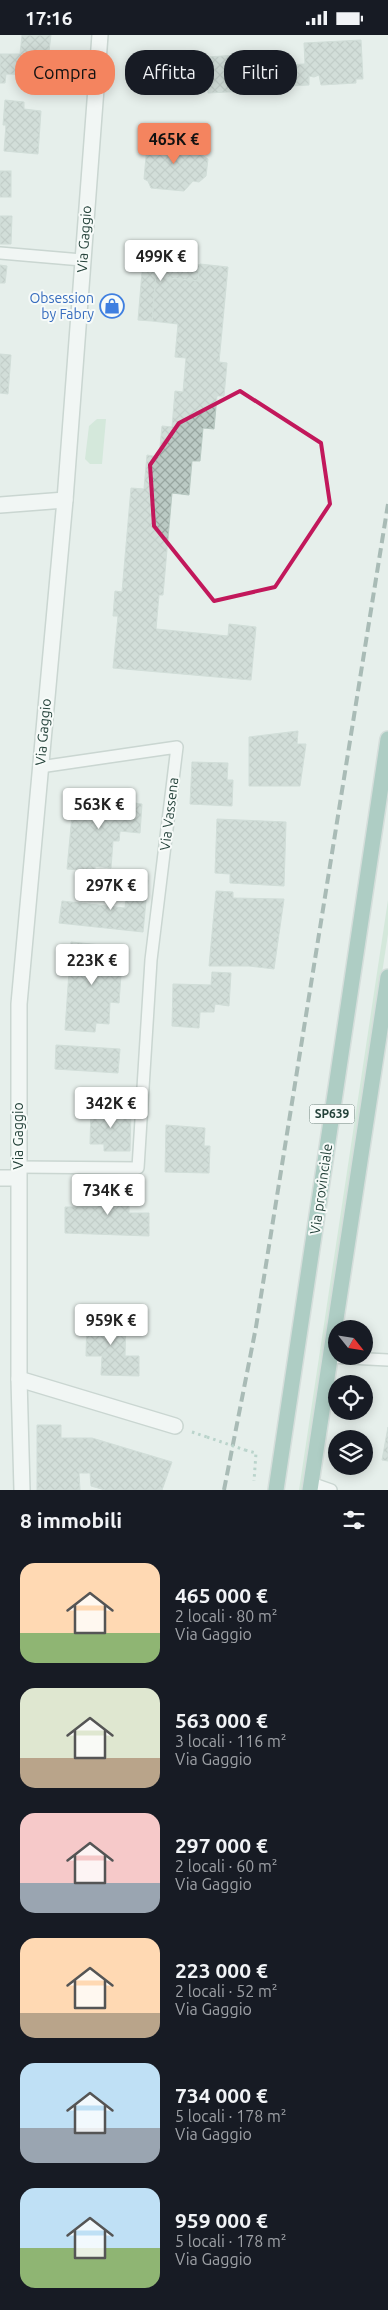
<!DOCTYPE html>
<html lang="it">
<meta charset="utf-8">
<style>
:root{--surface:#171b24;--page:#20242c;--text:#f1f3f6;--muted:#9ea1a6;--accent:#f4845f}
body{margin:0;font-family:Ubuntu,sans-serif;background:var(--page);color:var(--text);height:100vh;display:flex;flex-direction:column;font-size:19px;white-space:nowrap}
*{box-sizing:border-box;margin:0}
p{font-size:16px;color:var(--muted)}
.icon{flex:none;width:28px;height:28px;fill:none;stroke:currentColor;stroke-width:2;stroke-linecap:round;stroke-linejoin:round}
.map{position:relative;height:1455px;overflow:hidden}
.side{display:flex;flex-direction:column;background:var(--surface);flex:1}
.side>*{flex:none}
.hud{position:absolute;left:15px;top:15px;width:359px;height:45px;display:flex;gap:10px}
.needle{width:32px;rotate:120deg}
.tools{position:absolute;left:328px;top:1285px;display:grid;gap:10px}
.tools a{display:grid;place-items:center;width:45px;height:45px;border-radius:50%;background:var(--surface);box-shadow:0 2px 12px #0003;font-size:25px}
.price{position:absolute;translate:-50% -42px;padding:0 11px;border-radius:5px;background:#fff;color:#222;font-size:16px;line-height:32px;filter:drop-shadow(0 1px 2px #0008)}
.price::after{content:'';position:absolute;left:50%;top:30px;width:15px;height:11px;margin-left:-8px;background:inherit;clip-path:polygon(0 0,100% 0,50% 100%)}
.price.active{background:var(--accent);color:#111}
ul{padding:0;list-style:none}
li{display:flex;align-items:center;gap:15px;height:125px;padding:0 20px}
li span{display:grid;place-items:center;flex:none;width:140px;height:100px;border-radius:15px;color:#555}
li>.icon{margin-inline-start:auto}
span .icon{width:60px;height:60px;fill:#fffc;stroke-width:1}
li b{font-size:21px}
h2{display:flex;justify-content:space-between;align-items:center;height:60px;padding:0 20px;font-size:21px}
.chip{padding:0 18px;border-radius:20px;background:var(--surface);box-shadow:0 2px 12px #0003;font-size:18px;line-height:45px}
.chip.active{background:var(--accent);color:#111}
.status{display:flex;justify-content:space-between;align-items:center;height:35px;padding:0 25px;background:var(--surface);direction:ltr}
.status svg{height:14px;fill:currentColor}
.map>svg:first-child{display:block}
.green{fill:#bfe0c8}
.building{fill:url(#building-cross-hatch);stroke:#b8c9c2}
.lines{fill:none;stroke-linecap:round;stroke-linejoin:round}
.lane-casing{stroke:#a8b8b2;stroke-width:14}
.street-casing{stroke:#a8b8b2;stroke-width:18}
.primary-casing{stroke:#c2cac8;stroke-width:18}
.path{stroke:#86b3a5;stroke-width:3;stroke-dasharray:2.5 4;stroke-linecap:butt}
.lane{stroke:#fff;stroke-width:11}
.street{stroke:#fff;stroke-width:15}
.primary{stroke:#6aa596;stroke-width:15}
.rail{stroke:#5f7d75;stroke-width:4;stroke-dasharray:10 5;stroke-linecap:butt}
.path-bridge{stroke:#86b3a5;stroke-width:3;stroke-dasharray:2.5 4;stroke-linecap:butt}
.marked{fill:none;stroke:#c2185b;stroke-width:4;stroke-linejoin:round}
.labels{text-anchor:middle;stroke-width:4;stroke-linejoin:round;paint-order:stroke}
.shield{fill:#f7fbf9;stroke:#637a73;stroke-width:1}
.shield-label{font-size:12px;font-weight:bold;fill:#24423a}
.street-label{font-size:14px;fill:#24423a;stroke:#f7fbf9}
.shop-label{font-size:14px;fill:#366cbe;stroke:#f7fbf9;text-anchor:end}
</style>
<div class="status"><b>17:16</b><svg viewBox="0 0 49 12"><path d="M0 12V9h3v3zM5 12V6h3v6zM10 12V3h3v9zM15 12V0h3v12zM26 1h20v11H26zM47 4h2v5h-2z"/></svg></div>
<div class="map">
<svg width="388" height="1455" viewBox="0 0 388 1455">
<defs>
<pattern id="building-cross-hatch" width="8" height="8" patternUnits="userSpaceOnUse" patternTransform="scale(1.25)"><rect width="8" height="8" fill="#bbcac4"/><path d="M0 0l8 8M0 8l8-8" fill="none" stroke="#98a6a0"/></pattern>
</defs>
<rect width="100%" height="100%" fill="#e6efeb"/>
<g class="green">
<polygon points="97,384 106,384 102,429 90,429 85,424 89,391"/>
<polygon points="388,865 388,899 303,1455 299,1455"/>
</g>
<g class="building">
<polygon points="22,0 51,0 46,40 6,39 5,48 0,48 0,19 20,19"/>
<polygon points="361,5 363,44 356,44 356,48 321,50 319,40 314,42 309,41 309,50 285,51 286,54 208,58 207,22 283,17 284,30 305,29 304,8"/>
<polygon points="5,65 24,67 24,74 41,76 38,119 4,116 6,90 3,90"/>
<polygon points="156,103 189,106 196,117 202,118 202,120 208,124 206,141 199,147 193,146 184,156 151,153 148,146 144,144 147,111 154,108"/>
<rect x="0" y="136" width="11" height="26"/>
<polygon points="0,181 12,181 11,209 0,209"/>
<polygon points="143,225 200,230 198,246 156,242 152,286 138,285"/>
<polygon points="200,229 228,232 219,327 227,328 224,361 217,361 214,394 203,393 200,426 192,426 189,460 172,458 163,560 159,560 156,594 228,601 229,589 256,592 251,645 113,633 118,581 113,581 115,556 122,557 131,453 144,454 147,420 159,422 162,391 172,392 175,356 183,357 186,323 175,322 178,289 152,286 156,242 198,246"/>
<polygon points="0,230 7,231 5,248 0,248"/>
<polygon points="0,319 11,320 8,359 0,358"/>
<polygon points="298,696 297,709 306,709 300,751 249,751 249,702"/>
<polygon points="192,727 228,728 227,745 233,745 232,771 190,769"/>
<polygon points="74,759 104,762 104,764 142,769 140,798 120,796 119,806 113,806 111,833 95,831 95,836 67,834"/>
<polygon points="217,784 286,787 284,851 230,848 230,839 215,838"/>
<polygon points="128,843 148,845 143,897 59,888 62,866 125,873"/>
<polygon points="216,856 233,857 233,863 284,864 274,934 249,931 209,931"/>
<polygon points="71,907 101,910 100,919 113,920 113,910 123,911 119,968 110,967 109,989 96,988 95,997 65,995"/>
<polygon points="212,937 231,938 229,971 215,969 214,977 200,977 199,993 172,991 173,949 211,950"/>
<polygon points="56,1010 120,1014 118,1038 55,1034"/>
<polygon points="91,1074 131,1076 130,1116 104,1116 104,1109 90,1109"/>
<polygon points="166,1090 205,1093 204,1111 210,1111 209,1138 165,1137"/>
<polygon points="98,1152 129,1152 129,1178 149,1178 149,1201 65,1198 65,1172 98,1172"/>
<polygon points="87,1282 126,1283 125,1321 139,1321 139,1341 101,1340 102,1321 86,1321"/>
<polygon points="37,1390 61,1390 61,1403 92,1403 172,1427 162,1455 105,1455 91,1451 90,1438 79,1438 80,1455 37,1455"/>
<polygon points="388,1392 388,1426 382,1425"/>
</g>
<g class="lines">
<g class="lane-casing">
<g id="lane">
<polyline points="0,218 82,225"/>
<polyline points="18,1132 138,1133 151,925 177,712 40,732"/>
<polyline points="330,1322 388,1325"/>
<polyline points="311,1448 331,1455"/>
</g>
</g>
<g class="street-casing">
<g id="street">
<polyline points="0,470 65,465"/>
<polyline points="0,1143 18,1143"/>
<polyline points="19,1344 175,1391"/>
<polyline points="22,1455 19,1344 19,969 65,465 100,0"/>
</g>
</g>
<g class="primary-casing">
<g id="primary">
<polyline points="276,1455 388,704"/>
<polyline points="310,1455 388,942"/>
</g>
</g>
<g class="path">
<polyline points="192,1397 207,1402"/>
<polyline points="245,1415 256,1418 254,1446"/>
</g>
<use href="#lane" class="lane"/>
<use href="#street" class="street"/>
<use href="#primary" class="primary"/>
<polyline class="rail" points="224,1455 256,1292 388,469"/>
<polyline class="path-bridge" points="207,1402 245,1415"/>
</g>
<path d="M0 0H388V1455H0ZM240,356L321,408L330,469L275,552L214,566L154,491L150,430L179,388Z" fill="#e6efeb" fill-opacity=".55" fill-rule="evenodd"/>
<path class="marked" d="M240,356L321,408L330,469L275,552L214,566L154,491L150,430L179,388Z"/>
<defs>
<g id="shop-ring" transform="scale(1.25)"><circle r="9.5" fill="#f7fbf9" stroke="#3f7fe0" stroke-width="1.5"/><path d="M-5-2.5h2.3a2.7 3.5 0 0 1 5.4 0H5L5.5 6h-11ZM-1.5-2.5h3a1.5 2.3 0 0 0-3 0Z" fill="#3f7fe0"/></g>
</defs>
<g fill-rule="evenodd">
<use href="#shop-ring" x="112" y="271"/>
</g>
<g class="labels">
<rect class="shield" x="309.5" y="1069.5" width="45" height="19" rx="4"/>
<g class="shield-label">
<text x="332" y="1083">SP639</text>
</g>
<g class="street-label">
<text transform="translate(84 204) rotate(-86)" y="5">Via Gaggio</text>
<text transform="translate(43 697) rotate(-85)" y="5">Via Gaggio</text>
<text transform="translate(169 779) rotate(-83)" y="5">Via Vassena</text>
<text transform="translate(18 1101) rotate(-90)" y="5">Via Gaggio</text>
<text transform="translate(321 1154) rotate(-82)" y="5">Via provinciale</text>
</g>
<g class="shop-label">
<text x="94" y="268">Obsession<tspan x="94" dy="16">by Fabry</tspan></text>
</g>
</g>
</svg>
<div class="tools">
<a><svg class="needle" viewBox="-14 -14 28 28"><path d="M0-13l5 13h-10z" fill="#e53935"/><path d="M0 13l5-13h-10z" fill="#9ea1a6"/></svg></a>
<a><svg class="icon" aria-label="locate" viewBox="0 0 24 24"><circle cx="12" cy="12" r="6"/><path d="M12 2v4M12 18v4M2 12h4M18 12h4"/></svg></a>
<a><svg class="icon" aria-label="layers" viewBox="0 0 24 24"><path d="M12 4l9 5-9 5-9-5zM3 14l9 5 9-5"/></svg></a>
</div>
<b class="price active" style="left:174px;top:130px">465K €</b>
<b class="price" style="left:161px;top:247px">499K €</b>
<b class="price" style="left:99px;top:795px">563K €</b>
<b class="price" style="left:111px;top:876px">297K €</b>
<b class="price" style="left:92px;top:951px">223K €</b>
<b class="price" style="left:111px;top:1094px">342K €</b>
<b class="price" style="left:108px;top:1181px">734K €</b>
<b class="price" style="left:111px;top:1311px">959K €</b>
<div class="hud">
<a class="chip active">Compra</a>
<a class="chip">Affitta</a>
<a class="chip">Filtri</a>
</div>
</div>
<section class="side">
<h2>8 immobili<svg class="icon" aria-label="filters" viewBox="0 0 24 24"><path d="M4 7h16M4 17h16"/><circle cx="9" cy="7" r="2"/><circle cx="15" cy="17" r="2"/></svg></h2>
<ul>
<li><span style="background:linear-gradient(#ffd9b3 70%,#8fb573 0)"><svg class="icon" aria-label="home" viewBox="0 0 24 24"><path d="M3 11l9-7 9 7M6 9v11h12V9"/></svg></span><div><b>465 000 €</b><p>2 locali · 80 m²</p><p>Via Gaggio</p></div></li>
<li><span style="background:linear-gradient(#dfe7d0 70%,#b9a48a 0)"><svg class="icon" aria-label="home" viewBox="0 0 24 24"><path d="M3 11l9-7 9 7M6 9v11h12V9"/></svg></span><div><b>563 000 €</b><p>3 locali · 116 m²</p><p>Via Gaggio</p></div></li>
<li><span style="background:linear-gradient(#f6c9c9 70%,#9aa5b1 0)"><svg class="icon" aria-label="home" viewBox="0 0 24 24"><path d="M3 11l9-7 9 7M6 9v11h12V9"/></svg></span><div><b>297 000 €</b><p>2 locali · 60 m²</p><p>Via Gaggio</p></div></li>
<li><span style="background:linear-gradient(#ffd9b3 75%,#b9a48a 0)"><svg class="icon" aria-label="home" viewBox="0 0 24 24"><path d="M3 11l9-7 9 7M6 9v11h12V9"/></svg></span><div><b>223 000 €</b><p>2 locali · 52 m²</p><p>Via Gaggio</p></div></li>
<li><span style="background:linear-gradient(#bfe0f5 65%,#9aa5b1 0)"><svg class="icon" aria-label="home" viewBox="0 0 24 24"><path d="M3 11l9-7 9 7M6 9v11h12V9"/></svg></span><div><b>734 000 €</b><p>5 locali · 178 m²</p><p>Via Gaggio</p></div></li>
<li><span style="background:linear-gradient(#bfe0f5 60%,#8fb573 0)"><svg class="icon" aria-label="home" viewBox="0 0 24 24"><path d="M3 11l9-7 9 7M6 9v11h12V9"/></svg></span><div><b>959 000 €</b><p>5 locali · 178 m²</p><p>Via Gaggio</p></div></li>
</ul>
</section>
